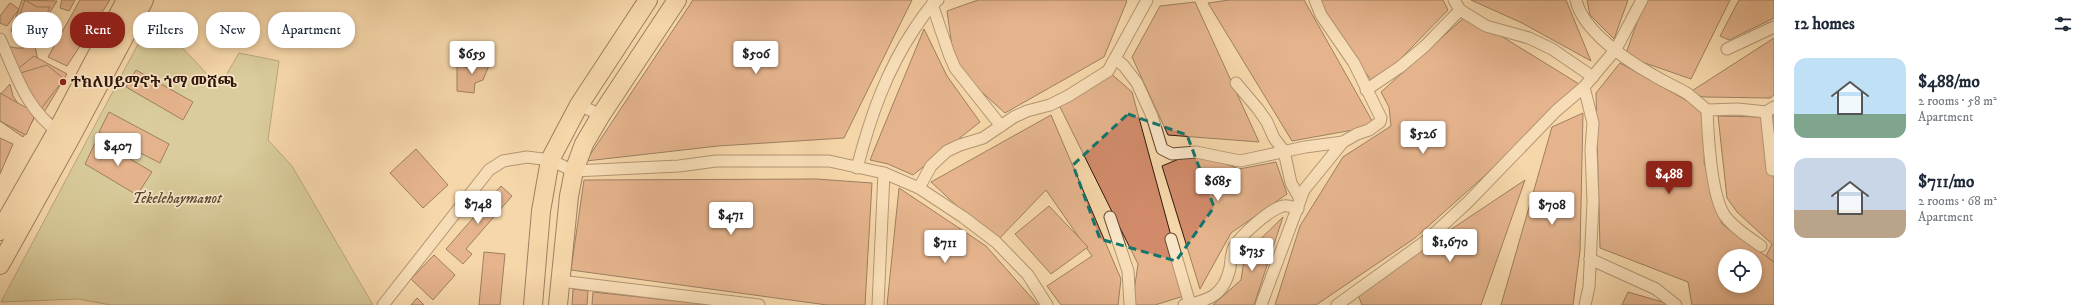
<!DOCTYPE html>
<meta charset="utf-8">
<style>
:root{--surface:#fff;--page:#f2f2f3;--text:#1f2937;--muted:#747a83;--accent:#8f2418}
body{margin:0;font-family:"IM FELL DW Pica","Noto Serif Ethiopic",serif;background:var(--page);color:var(--text);height:100vh;display:flex;flex-direction:column;font-size:15px;white-space:nowrap}
*{box-sizing:border-box;margin:0}
p{font-size:13px;color:var(--muted)}
.icon{flex:none;width:22px;height:22px;fill:none;stroke:currentColor;stroke-width:2;stroke-linecap:round;stroke-linejoin:round}
.map{position:relative;flex:1;overflow:hidden}
.panel{display:flex;flex-direction:column;background:var(--surface);width:320px}
.panel>*{flex:none}
.hud{position:absolute;left:12px;top:12px;width:380px;height:36px;display:flex;gap:8px}
.tools{position:absolute;left:1718px;top:249px;display:grid;gap:8px}
.tools a{display:grid;place-items:center;width:44px;height:44px;border-radius:50%;background:var(--surface);box-shadow:0 2px 6px #0003;font-size:20px}
.price{position:absolute;translate:-50% -34px;padding:0 9px;border-radius:4px;background:#fff;color:#222;font-size:13px;line-height:26px;filter:drop-shadow(0 1px 2px #0008)}
.price::after{content:'';position:absolute;left:50%;top:24px;width:12px;height:9px;margin-left:-6px;background:inherit;clip-path:polygon(0 0,100% 0,50% 100%)}
.price.active{background:var(--accent);color:#fff}
ul{padding:0;list-style:none}
li{display:flex;align-items:center;gap:12px;height:100px;padding:0 20px}
li span{display:grid;place-items:center;flex:none;width:112px;height:80px;border-radius:12px;color:#555}
li>.icon{margin-inline-start:auto}
span .icon{width:48px;height:48px;fill:#fffc;stroke-width:1}
li b{font-size:17px}
h2{display:flex;justify-content:space-between;align-items:center;height:48px;padding:0 20px;font-size:17px}
.chip{padding:0 14px;border-radius:16px;background:var(--surface);box-shadow:0 2px 6px #0003;font-size:14px;line-height:36px}
.chip.active{background:var(--accent);color:#fff}
main{display:flex;flex:1;min-height:0}
.map>svg:first-child{display:block}
.green{fill:#b8bf8c;stroke:#746b4b}
.building{fill:#d18b6b;stroke:#30170a;fill-rule:evenodd}
.lines{fill:none;stroke-linecap:round;stroke-linejoin:round}
.street-casing{stroke:#624732;stroke-width:13}
.primary-casing{stroke:#30170a;stroke-width:20}
.street{stroke:#f9e5c8;stroke-width:11}
.primary{stroke:#f6d7aa;stroke-width:18}
.marked{fill:none;stroke:#0f766e;stroke-width:3;stroke-dasharray:8 5;stroke-linejoin:round}
.poi-dot{fill:#8f2418;stroke:#f9e5c8;stroke-width:1.5}
.labels{text-anchor:middle;stroke-width:3.5;stroke-linejoin:round;paint-order:stroke}
.poi-label{font-size:15px;font-weight:bold;fill:#30170a;stroke:#f9e5c8;text-anchor:start}
.park-label{font-size:15px;font-style:italic;fill:#594931;stroke:#f9e5c8}
</style>
<main>
<div class="map">
<svg width="1774" height="305" viewBox="0 0 1774 305">
<rect width="100%" height="100%" fill="#f6d7aa"/>
<filter id="stains"><feTurbulence type="fractalNoise" baseFrequency=".005" numOctaves="4"/><feColorMatrix values="0 0 0 0 .2 0 0 0 0 .09 0 0 0 0 .02 0 0 0 .5 -.17"/></filter>
<radialGradient id="worn" r=".72"><stop offset=".6" stop-color="#630" stop-opacity="0"/><stop offset="1" stop-color="#630" stop-opacity=".3"/></radialGradient>
<polygon class="green" points="153,16 219,87 239,53 279,61 268,140 292,166 373,305 111,305 78,299 1,302"/>
<g class="building">
<polygon points="22,0 57,1 30,44 11,31"/>
<polygon points="25,0 37,7 50,7 34,42 22,38 14,31"/>
<polygon points="62,0 75,0 69,11 60,8"/>
<polygon points="80,0 110,0 67,66 48,57"/>
<polygon points="693,0 912,0 844,138 718,146 586,161"/>
<polygon points="978,0 1126,0 1127,1 1104,57 1005,113 955,68 947,11"/>
<polygon points="1229,0 1304,0 1375,126 1292,141 1208,3"/>
<polygon points="1320,0 1443,0 1448,10 1375,85 1321,15"/>
<polygon points="1471,0 1566,0 1591,61 1522,23"/>
<polygon points="1587,0 1628,0 1614,39 1590,15"/>
<polygon points="1645,0 1730,0 1691,79 1625,56"/>
<polygon points="1739,0 1774,0 1774,18 1729,40 1720,36"/>
<polygon points="1195,2 1259,142 1168,135 1132,57 1160,6"/>
<polygon points="10,3 19,9 7,26 0,23 0,16"/>
<polygon points="1467,15 1584,87 1415,238 1316,305 1275,305 1300,226 1343,157 1391,126 1389,107 1381,92"/>
<polygon points="924,29 947,76 980,122 913,175 888,164 870,160"/>
<polygon points="1774,38 1774,95 1770,98 1705,97 1687,94"/>
<polygon points="34,42 38,60 12,71 3,45 16,48 24,48"/>
<polygon points="34,56 67,74 43,114 27,91 19,68"/>
<polygon points="492,58 483,80 475,83 474,93 457,91 457,63 466,68 475,65 474,59"/>
<path d="M1620,63L1707,112L1704,162L1722,224L1774,262V305H1692L1688,282L1600,248L1596,93ZM1725,256H1755V286H1725Z"/>
<polygon points="47,65 64,79 40,110 17,74"/>
<polygon points="136,70 193,102 183,120 126,87"/>
<polygon points="1108,71 1132,92 1187,295 1155,305 1132,305 1138,264 1057,101"/>
<polygon points="10,84 13,96 21,108 35,117 23,137 0,121 0,95"/>
<polygon points="0,93 36,113 26,135 0,121"/>
<polygon points="1774,108 1774,262 1766,256 1772,244 1737,212 1727,198 1718,116 1759,117"/>
<polygon points="109,112 169,144 160,163 99,132"/>
<polygon points="1583,113 1580,251 1573,305 1501,305 1552,127"/>
<polygon points="1051,115 1121,279 1118,305 1061,305 1047,286 1092,256 1046,190 996,242 931,182"/>
<polygon points="0,138 13,144 0,174"/>
<polygon points="97,139 152,172 137,195 85,164"/>
<polygon points="416,149 448,185 423,208 390,173"/>
<polygon points="1196,152 1239,169 1276,162 1287,194 1231,233 1200,289 1162,166"/>
<polygon points="816,179 872,183 865,305 827,305 571,270 584,180"/>
<polygon points="1525,180 1481,305 1362,305 1357,292"/>
<polygon points="501,186 512,196 466,249 472,254 463,264 446,249"/>
<polygon points="899,188 986,246 1038,305 887,305"/>
<polygon points="1049,206 1088,247 1051,274 1015,234"/>
<polygon points="1283,217 1254,305 1213,305 1241,280 1245,254"/>
<polygon points="484,252 505,254 500,305 479,305"/>
<polygon points="434,255 455,275 433,300 411,279"/>
<polygon points="573,289 588,291 587,305 572,305"/>
<polygon points="593,292 713,305 592,305"/>
<polygon points="1628,292 1673,305 1622,305"/>
<polygon points="417,298 424,305 411,305"/>
</g>
<g class="lines">
<g class="street-casing">
<g id="street">
<polyline points="1454,0 1460,10 1486,26 1529,38 1552,49 1593,77"/>
<path d="M1576,0C1583,31 1626,60 1653,75C1664,82 1677,87 1688,94C1694,99 1701,105 1707,110L1738,109L1766,112L1774,107"/>
<polyline points="932,4 949,54 955,68 1001,126"/>
<path d="M0,39C17,76 26,110 61,134"/>
<polyline points="1727,49 1774,27"/>
<polyline points="1116,59 1124,66 1137,83 1152,116 1162,149 1172,154 1196,152 1240,161 1305,147 1343,142 1357,134 1369,130 1380,122 1381,118 1354,63 1321,15 1315,0"/>
<polyline points="1236,83 1258,109 1267,122 1274,138 1284,151 1291,183 1300,199"/>
<polyline points="1584,87 1593,123 1591,149 1593,202 1589,287 1585,305"/>
<polyline points="1366,90 1400,67 1425,46 1460,10"/>
<polyline points="579,105 601,115"/>
<path d="M1707,110C1708,135 1711,196 1725,216C1734,228 1748,237 1761,246"/>
<polyline points="1766,112 1772,170"/>
<path d="M857,168C870,118 886,71 915,28C922,18 928,7 938,0"/>
<polyline points="919,188 931,166 947,151 960,145 983,138 1014,117 1027,111 1050,105 1068,96 1108,71 1147,0"/>
<polyline points="1110,217 1128,271 1130,305"/>
<polyline points="1171,239 1190,304"/>
<polyline points="1590,259 1656,289 1676,305"/>
<polyline points="560,281 759,305"/>
<polyline points="383,305 489,170 503,161 527,157 550,160 574,171 679,166 716,161 829,161 884,173 919,188 963,217 996,242 1028,275 1047,305"/>
<polyline points="878,305 884,173"/>
<path d="M1184,305C1209,301 1224,295 1230,268C1231,261 1231,253 1234,247C1241,235 1267,212 1280,207C1286,204 1293,207 1298,209"/>
<polyline points="1261,305 1304,190 1343,142"/>
<polyline points="1337,305 1427,240 1468,202 1556,111 1584,87 1616,49 1642,0"/>
</g>
</g>
<g class="primary-casing">
<g id="primary">
<polyline points="0,231 57,131 126,0"/>
<polyline points="0,265 70,139 144,0"/>
<polyline points="533,305 541,211 550,160 579,105 648,0"/>
<polyline points="558,305 569,196 574,171 584,144 601,115 677,0"/>
</g>
</g>
<use href="#street" class="street"/>
<use href="#primary" class="primary"/>
</g>
<path d="M0 0H1774V305H0ZM1128,114L1187,135L1214,207L1176,261L1100,239L1073,165Z" fill="#f6d7aa" fill-opacity=".55" fill-rule="evenodd"/>
<path class="marked" d="M1128,114L1187,135L1214,207L1176,261L1100,239L1073,165Z"/>
<circle class="poi-dot" cx="63" cy="82" r="4"/>
<g class="labels">
<g class="poi-label">
<text x="71" y="87">ተክለሀይማኖት ጎማ መሸጫ</text>
</g>
<g class="park-label">
<text x="177" y="203">Tekelehaymanot</text>
</g>
</g>
<rect width="100%" height="100%" filter="url(#stains)"/>
<rect width="100%" height="100%" fill="url(#worn)"/>
</svg>
<div class="tools">
<a><svg class="icon" aria-label="locate" viewBox="0 0 24 24"><circle cx="12" cy="12" r="6"/><path d="M12 2v4M12 18v4M2 12h4M18 12h4"/></svg></a>
</div>
<b class="price" style="left:472px;top:75px">$659</b>
<b class="price" style="left:756px;top:75px">$506</b>
<b class="price" style="left:1423px;top:155px">$526</b>
<b class="price" style="left:118px;top:167px">$407</b>
<b class="price active" style="left:1669px;top:195px">$488</b>
<b class="price" style="left:1218px;top:202px">$685</b>
<b class="price" style="left:478px;top:225px">$748</b>
<b class="price" style="left:1552px;top:226px">$708</b>
<b class="price" style="left:731px;top:236px">$471</b>
<b class="price" style="left:1450px;top:263px">$1,670</b>
<b class="price" style="left:945px;top:264px">$711</b>
<b class="price" style="left:1252px;top:272px">$735</b>
<div class="hud">
<a class="chip">Buy</a>
<a class="chip active">Rent</a>
<a class="chip">Filters</a>
<a class="chip">New</a>
<a class="chip">Apartment</a>
</div>
</div>
<section class="panel">
<h2>12 homes<svg class="icon" aria-label="filters" viewBox="0 0 24 24"><path d="M4 7h16M4 17h16"/><circle cx="9" cy="7" r="2"/><circle cx="15" cy="17" r="2"/></svg></h2>
<ul>
<li><span style="background:linear-gradient(#bfe0f5 70%,#7fa58c 0)"><svg class="icon" aria-label="home" viewBox="0 0 24 24"><path d="M3 11l9-7 9 7M6 9v11h12V9"/></svg></span><div><b>$488/mo</b><p>2 rooms · 58 m²</p><p>Apartment</p></div></li>
<li><span style="background:linear-gradient(#c9d6e8 65%,#b9a48a 0)"><svg class="icon" aria-label="home" viewBox="0 0 24 24"><path d="M3 11l9-7 9 7M6 9v11h12V9"/></svg></span><div><b>$711/mo</b><p>2 rooms · 68 m²</p><p>Apartment</p></div></li>
</ul>
</section>
</main>
